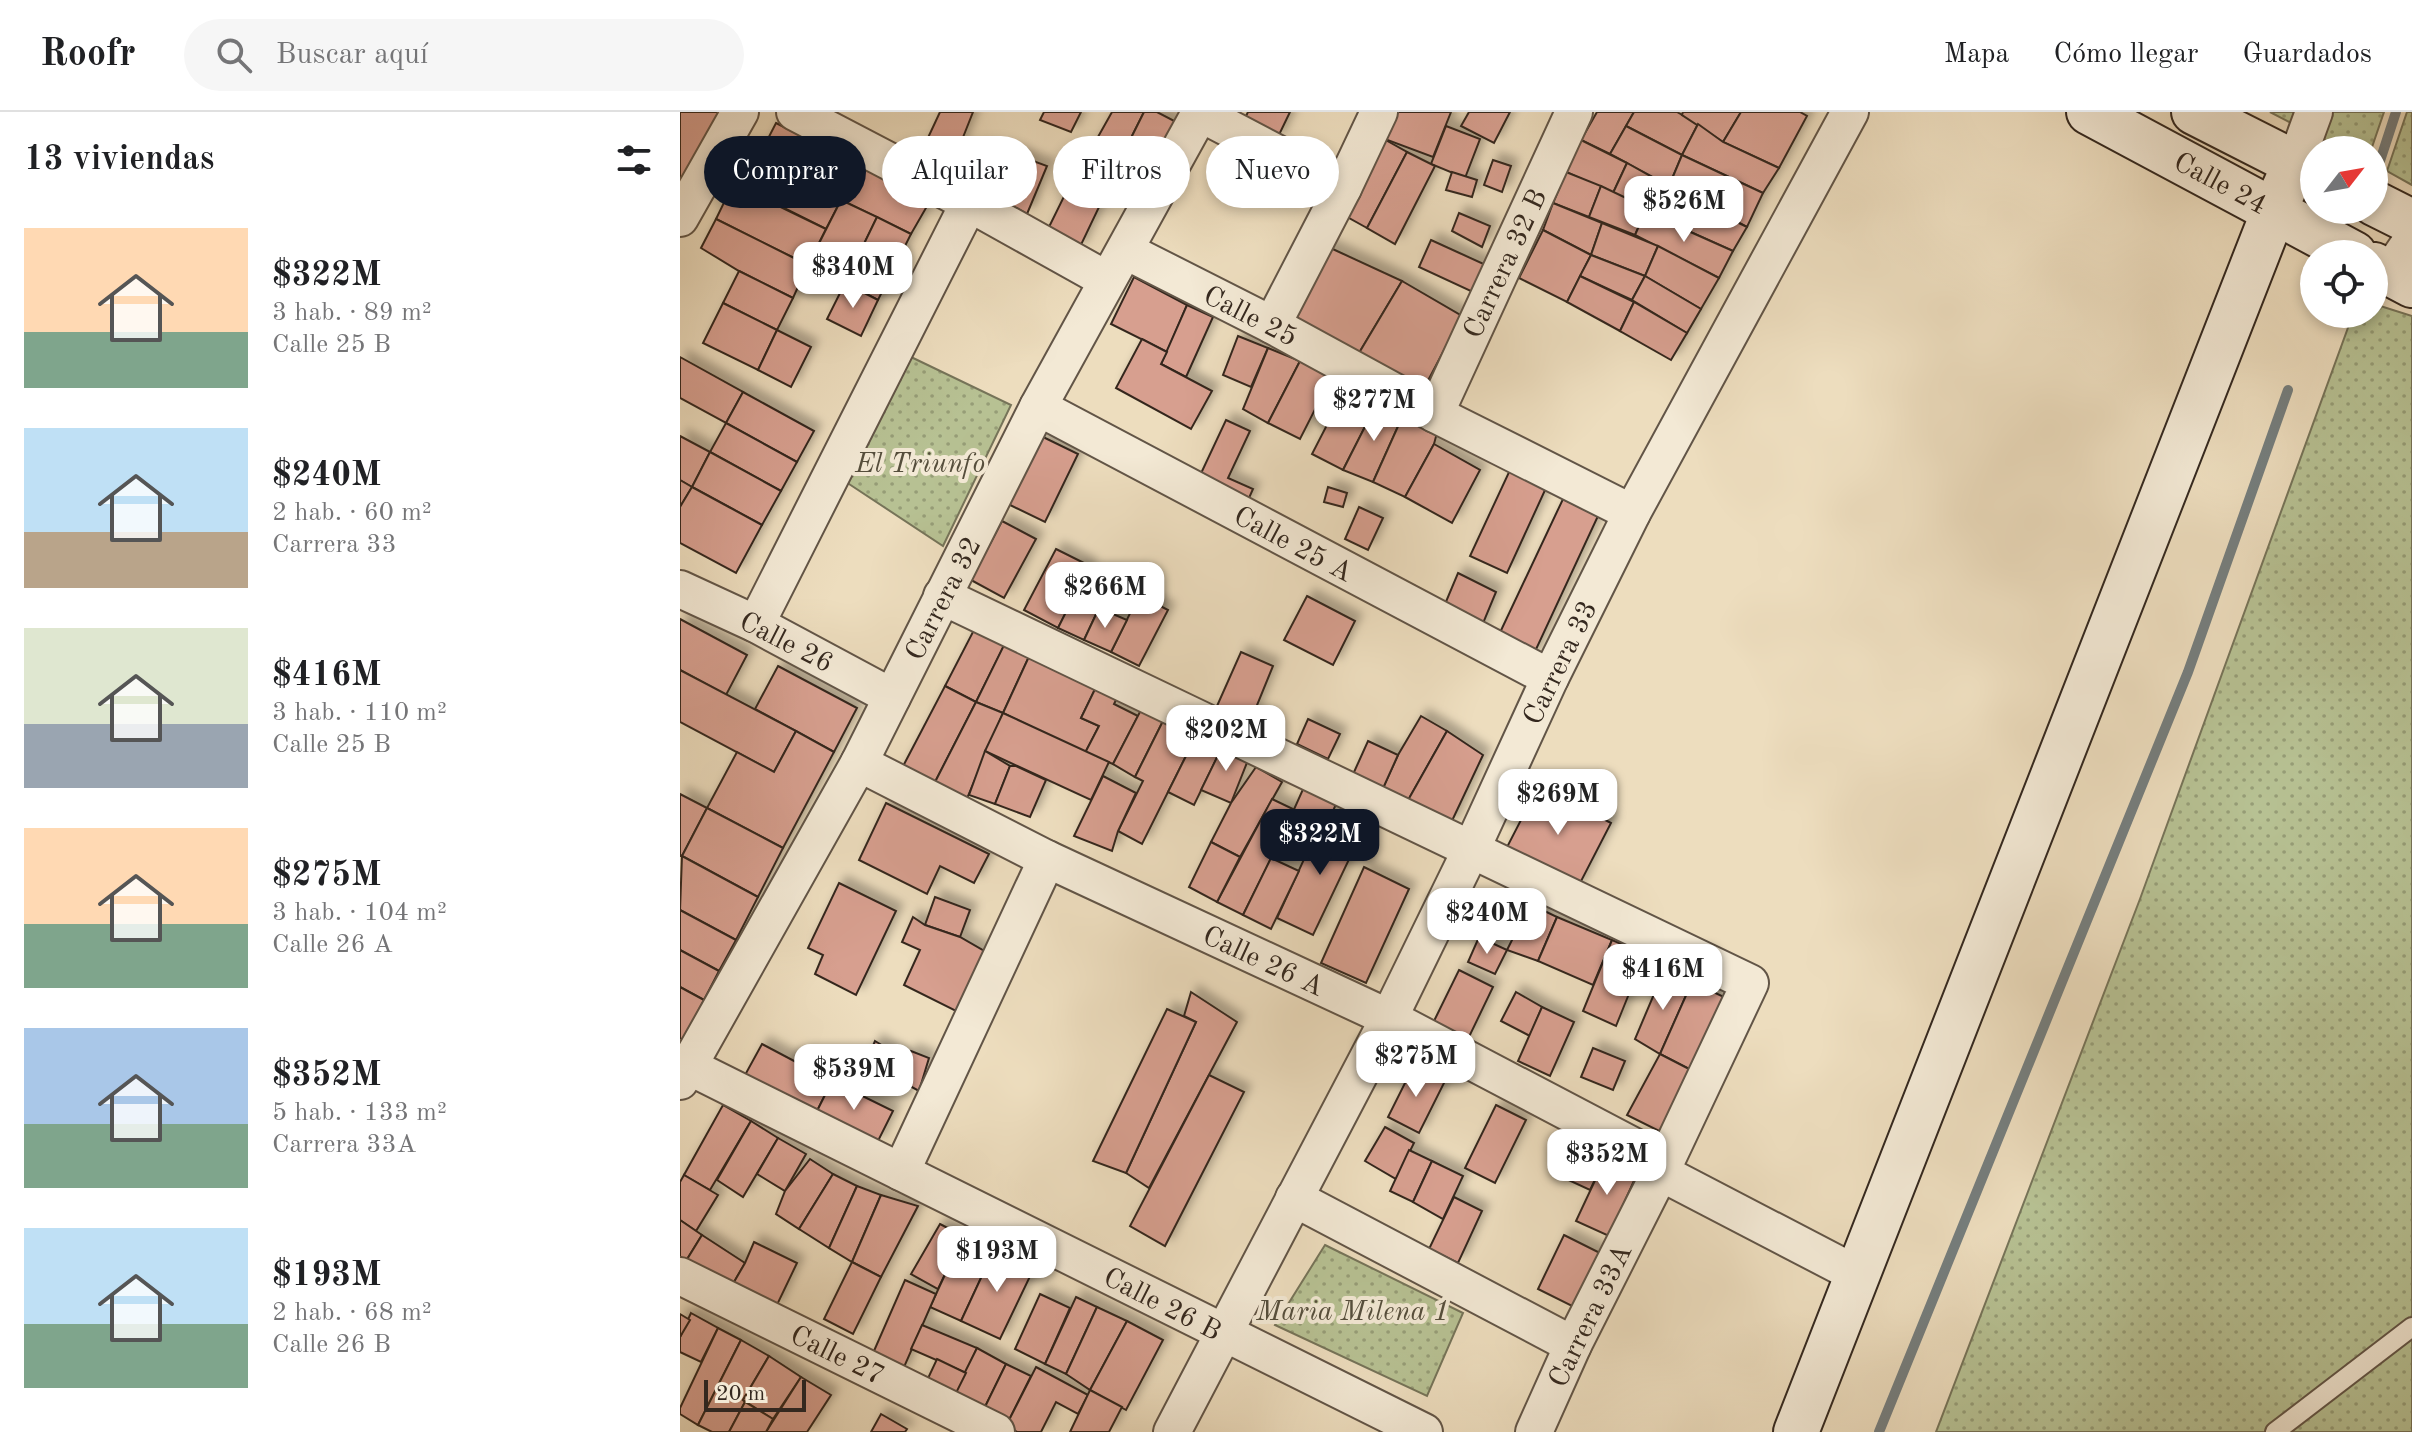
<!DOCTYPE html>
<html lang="es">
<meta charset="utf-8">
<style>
:root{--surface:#fff;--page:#f6f6f6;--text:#202124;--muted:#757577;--line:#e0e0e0;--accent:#111827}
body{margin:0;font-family:"Old Standard TT",serif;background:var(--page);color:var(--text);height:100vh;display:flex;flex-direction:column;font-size:30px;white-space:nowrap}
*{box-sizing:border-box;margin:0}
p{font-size:26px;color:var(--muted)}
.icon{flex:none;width:44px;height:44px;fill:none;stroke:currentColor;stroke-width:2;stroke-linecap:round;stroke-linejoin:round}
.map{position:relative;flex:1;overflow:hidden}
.panel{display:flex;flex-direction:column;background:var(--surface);width:680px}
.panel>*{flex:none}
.top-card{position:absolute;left:24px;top:24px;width:760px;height:72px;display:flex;gap:16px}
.needle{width:52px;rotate:59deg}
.tools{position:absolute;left:1620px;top:24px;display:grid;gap:16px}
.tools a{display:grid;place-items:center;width:88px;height:88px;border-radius:50%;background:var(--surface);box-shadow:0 4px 12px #0003;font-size:40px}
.scale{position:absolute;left:24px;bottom:20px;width:102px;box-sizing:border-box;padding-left:8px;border:4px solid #34281f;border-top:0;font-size:22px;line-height:28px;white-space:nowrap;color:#34281f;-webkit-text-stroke:6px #f3e9d5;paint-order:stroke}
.price{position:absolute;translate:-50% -68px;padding:0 18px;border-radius:16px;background:#fff;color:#222;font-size:26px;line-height:52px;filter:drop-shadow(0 2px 4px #0008)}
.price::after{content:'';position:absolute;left:50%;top:48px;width:24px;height:18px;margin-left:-12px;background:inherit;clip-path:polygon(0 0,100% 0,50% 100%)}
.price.on{background:var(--accent);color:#fff}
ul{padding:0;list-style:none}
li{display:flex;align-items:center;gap:24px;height:200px;padding:0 24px}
li span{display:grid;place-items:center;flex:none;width:224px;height:160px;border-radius:0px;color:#555}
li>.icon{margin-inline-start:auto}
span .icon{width:96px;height:96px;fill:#fffc;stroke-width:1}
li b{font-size:34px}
h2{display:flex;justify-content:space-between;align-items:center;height:96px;padding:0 24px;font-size:34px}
.pill{padding:0 28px;border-radius:36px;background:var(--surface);box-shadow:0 4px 12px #0003;font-size:28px;line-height:72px}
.pill.on{background:var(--accent);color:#fff}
header{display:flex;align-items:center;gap:48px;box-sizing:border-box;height:112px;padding:0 40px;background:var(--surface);border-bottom:2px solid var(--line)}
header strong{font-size:38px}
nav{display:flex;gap:44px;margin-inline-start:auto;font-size:28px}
.search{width:560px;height:72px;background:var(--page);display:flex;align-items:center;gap:20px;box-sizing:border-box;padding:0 28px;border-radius:44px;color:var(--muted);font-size:30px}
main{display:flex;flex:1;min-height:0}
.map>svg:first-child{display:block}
.green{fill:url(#green-dots);stroke:#767459;stroke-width:2}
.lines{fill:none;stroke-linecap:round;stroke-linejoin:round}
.stream{stroke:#757e7e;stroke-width:10}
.building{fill:#d79f8f;stroke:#34281f;stroke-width:2;filter:url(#shadow)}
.lane-casing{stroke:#625547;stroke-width:22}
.street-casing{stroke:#625547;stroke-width:40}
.secondary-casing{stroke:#34281f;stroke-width:48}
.lane{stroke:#f3e9d5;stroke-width:18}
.street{stroke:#f3e9d5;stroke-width:36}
.secondary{stroke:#f3e9d5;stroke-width:44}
.labels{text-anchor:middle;stroke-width:8;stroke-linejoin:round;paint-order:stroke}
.street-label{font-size:28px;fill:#34281f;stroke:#f3e9d5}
.park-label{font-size:28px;font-style:italic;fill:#554e3c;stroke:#f3e9d5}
</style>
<header>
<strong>Roofr</strong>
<div class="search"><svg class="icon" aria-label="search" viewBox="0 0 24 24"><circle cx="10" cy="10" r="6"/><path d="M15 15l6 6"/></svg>Buscar aquí</div>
<nav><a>Mapa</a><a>Cómo llegar</a><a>Guardados</a></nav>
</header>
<main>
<section class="panel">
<h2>13 viviendas<svg class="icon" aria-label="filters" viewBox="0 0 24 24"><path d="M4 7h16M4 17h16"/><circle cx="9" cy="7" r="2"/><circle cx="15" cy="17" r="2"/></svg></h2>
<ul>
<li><span style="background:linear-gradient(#ffd9b3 65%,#7fa58c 0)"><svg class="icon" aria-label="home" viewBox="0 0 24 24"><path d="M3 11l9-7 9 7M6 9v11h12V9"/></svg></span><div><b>$322M</b><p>3 hab. · 89 m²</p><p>Calle 25 B</p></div></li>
<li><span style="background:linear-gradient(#bfe0f5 65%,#b9a48a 0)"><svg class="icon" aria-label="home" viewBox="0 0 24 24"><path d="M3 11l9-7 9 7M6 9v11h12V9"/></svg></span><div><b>$240M</b><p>2 hab. · 60 m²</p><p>Carrera 33</p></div></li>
<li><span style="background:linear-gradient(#dfe7d0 60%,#9aa5b1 0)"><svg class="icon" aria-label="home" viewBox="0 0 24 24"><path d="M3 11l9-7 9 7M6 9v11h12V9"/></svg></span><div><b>$416M</b><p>3 hab. · 110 m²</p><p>Calle 25 B</p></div></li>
<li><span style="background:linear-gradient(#ffd9b3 60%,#7fa58c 0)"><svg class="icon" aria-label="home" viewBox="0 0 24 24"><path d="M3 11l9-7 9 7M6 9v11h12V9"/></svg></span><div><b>$275M</b><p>3 hab. · 104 m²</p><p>Calle 26 A</p></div></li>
<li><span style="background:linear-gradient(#a9c7e8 60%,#7fa58c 0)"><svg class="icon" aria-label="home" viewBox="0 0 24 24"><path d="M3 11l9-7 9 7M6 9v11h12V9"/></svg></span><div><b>$352M</b><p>5 hab. · 133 m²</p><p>Carrera 33A</p></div></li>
<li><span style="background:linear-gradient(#bfe0f5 60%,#7fa58c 0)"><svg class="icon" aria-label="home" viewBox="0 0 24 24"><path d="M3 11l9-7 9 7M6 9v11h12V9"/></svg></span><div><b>$193M</b><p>2 hab. · 68 m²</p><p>Calle 26 B</p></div></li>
</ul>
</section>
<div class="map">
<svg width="1732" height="1320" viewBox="0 0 1732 1320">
<defs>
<pattern id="green-dots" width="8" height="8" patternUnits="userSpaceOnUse" patternTransform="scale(2)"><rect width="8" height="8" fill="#b7c193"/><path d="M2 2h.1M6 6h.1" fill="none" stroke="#969d77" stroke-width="1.8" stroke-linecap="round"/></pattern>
<filter id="shadow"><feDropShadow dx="7" dy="-7" stdDeviation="4" flood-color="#0004"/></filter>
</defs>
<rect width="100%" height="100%" fill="#edddbe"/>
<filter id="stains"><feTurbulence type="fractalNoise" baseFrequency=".0025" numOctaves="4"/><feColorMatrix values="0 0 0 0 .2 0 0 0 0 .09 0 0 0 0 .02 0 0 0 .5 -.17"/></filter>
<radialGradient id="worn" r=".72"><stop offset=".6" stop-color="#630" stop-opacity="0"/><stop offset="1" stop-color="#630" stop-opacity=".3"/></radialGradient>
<g class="green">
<polygon points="1590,0 1704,0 1691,38 1663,38"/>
<polygon points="1727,0 1732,0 1732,73 1707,59"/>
<polygon points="1694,192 1732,204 1732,1320 1256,1320 1460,787 1673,202 1694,202"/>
<polygon points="231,245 331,293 263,434 166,370"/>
<polygon points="645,1133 783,1201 747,1284 595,1213"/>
</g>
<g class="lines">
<g class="stream">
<polyline points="1699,52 1716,0"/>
<polyline points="1199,1320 1508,560 1608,278"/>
</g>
</g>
<g class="building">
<polygon points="0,0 39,0 0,74"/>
<polygon points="260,0 293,0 276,43 246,30"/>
<polygon points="364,0 401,0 391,20 360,8"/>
<polygon points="432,0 464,0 433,62 405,48"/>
<polygon points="464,0 477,0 502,13 474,80 433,62"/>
<polygon points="568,0 610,0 597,27 562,12"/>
<polygon points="713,0 771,0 753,45 702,26"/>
<polygon points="789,0 830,0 814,31 781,14"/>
<polygon points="917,0 954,0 930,42 901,28"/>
<polygon points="954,0 997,0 1018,12 1002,43 946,14"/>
<polygon points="1003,0 1061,0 1043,30 1002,3"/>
<polygon points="1061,0 1120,0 1127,4 1099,56 1043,30"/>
<polygon points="96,11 175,51 161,88 78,46"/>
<polygon points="1018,12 1043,30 1099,56 1083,81 1002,43"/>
<polygon points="766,14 800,27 785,66 751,52"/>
<polygon points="946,14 1002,43 989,74 930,42"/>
<polygon points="702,26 727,40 687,116 662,102"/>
<polygon points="901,28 947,51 933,81 886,60"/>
<polygon points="246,30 276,43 262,72 232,56"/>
<polygon points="302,38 337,43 326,68 291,52"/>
<polygon points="727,40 755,54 715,132 687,116"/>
<polygon points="337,43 367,54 347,102 318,86"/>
<polygon points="1002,43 1083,81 1067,115 989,74"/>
<polygon points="813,48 831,54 822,80 804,73"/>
<polygon points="175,51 250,89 231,122 161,88"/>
<polygon points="947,51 1020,92 1006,118 933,81"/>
<polygon points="398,56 430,72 399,137 366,121"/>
<polygon points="99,57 161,88 146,117 84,86"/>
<polygon points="772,60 797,68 792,85 766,78"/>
<polygon points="886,60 921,74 909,105 873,91"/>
<polygon points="53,72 146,117 128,153 36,107"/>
<polygon points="921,74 967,96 955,123 909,105"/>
<polygon points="161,88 197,105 165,171 128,153"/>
<polygon points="873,91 922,111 911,143 863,118"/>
<polygon points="1020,92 1067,115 1053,139 1006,118"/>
<polygon points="967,96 1006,118 1053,139 1039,166 955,123"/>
<polygon points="779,101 810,114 802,135 772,119"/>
<polygon points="197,105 231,122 198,188 165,171"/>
<polygon points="36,107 128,153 113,186 59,159 21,136"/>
<polygon points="922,111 978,134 965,164 911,143"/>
<polygon points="863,118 911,143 887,190 839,166"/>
<polygon points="751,128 808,154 795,181 739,155"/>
<polygon points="644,133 722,169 679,241 601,200"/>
<polygon points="978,134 1039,166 1021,197 965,164"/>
<polygon points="911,143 965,164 952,188 900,164"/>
<polygon points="59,159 113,186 97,218 43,191"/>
<polygon points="900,164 954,190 940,219 887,190"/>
<polygon points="965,164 1021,197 1007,221 952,188"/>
<polygon points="454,165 507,193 487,240 431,212"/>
<polygon points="722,169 782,204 742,280 679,241"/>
<polygon points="165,171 198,188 181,224 147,207"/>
<polygon points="954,190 1007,221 991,248 940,219"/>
<polygon points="43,191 97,218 78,258 23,231"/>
<polygon points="507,193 533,205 506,265 481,252"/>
<polygon points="97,218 131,235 111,275 78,258"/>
<polygon points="558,224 588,236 571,275 543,263"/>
<polygon points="462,227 487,240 481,252 532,279 511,317 436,276"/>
<polygon points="588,236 620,249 588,311 563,297"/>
<polygon points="0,245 63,280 46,311 0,286"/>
<polygon points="620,249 651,266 620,327 588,311"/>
<polygon points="666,276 697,291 663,358 632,342"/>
<polygon points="63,280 134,319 117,350 46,311"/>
<polygon points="697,291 724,301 693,370 663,358"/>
<polygon points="724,301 758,317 754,332 725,385 693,370"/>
<polygon points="546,308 570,319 548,366 573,377 565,395 516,372"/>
<polygon points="46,311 117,350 101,379 30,340"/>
<polygon points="0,324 30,340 12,375 0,368"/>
<polygon points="361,324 398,342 365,410 328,392"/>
<polygon points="754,332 800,358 772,411 725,385"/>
<polygon points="30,340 101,379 82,413 12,375"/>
<polygon points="830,358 866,376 827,461 790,444"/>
<polygon points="0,368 12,375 0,395"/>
<polygon points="12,375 82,413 56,461 0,431 0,395"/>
<polygon points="648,375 667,381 663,395 644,390"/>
<polygon points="883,387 918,404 852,546 816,529"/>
<polygon points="679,395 703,406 688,438 665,427"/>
<polygon points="322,409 356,427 324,486 291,468"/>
<polygon points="376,437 410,454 378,516 344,498"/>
<polygon points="778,461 816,480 799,521 760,504"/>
<polygon points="459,483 488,498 459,554 431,540"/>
<polygon points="394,484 419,496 404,528 378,516"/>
<polygon points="627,484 675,509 653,553 604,528"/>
<polygon points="419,496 447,508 431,540 404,528"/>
<polygon points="0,507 67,543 46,583 0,558"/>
<polygon points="295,516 325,532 296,590 265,574"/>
<polygon points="329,523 352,538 323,601 296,590"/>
<polygon points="352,538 418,571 401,606 419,614 405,641 323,601"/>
<polygon points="561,540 593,554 571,608 537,594"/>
<polygon points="98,554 177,596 154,640 75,597"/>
<polygon points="0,558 116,619 94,660 0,610"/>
<polygon points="418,571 439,582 434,592 458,604 433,652 405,641 419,614 401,606"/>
<polygon points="265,574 296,590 255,670 220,660"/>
<polygon points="296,590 323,601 286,689 253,674"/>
<polygon points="463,594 485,605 455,665 433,652"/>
<polygon points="323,601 429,650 411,688 305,639"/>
<polygon points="741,604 767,619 727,690 703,676 718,643"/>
<polygon points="485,605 518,620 462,732 438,719 463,669 455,665"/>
<polygon points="628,607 660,622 648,647 617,632"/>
<polygon points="116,619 154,640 103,736 27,696 57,640 94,660"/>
<polygon points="767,619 803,643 770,713 727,690"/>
<polygon points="518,620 544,631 514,693 488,680"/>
<polygon points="688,629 718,643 700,683 670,669"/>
<polygon points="544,631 570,643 551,691 521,678"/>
<polygon points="305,639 330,654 315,692 289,683"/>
<polygon points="330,654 336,654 366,668 350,705 315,692"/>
<polygon points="576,655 602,670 560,745 531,730 551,691"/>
<polygon points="423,664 456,681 438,719 432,739 394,724"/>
<polygon points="859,673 931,711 897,777 825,739"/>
<polygon points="624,675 657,690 631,748 598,733"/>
<polygon points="0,682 27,696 2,744 0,744"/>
<polygon points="592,687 615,698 563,803 537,790"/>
<polygon points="206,691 309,742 294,771 260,754 247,782 179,748"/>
<polygon points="27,696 103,736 78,785 2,744"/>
<polygon points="652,704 683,718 633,823 597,806 625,745 631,748"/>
<polygon points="531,730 560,745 537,790 509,775"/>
<polygon points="2,744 78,785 56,828 0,798"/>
<polygon points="591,746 619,759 591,817 563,803"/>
<polygon points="684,755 729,777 686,871 641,851"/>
<polygon points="159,771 216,799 176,883 135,862 143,843 128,836"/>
<polygon points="255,785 290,798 280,825 245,813"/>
<polygon points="850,792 877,805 858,849 827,838"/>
<polygon points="0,798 56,828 39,859 0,838"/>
<polygon points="233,805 245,813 280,825 306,840 278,900 224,873 240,838 222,830"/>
<polygon points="877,805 932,828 913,873 858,849"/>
<polygon points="799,825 827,838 815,862 788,850"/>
<polygon points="932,828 965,842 936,914 903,899"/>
<polygon points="0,838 39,859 24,888 0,875"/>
<polygon points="779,858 813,875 788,927 753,911"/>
<polygon points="983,861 1012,870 980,942 955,927"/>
<polygon points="1012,870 1044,885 1013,959 980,942"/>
<polygon points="0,875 24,888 3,928 0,926"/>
<polygon points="511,880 557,910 469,1076 446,1061 516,910 504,904"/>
<polygon points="836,880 862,895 850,924 821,909"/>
<polygon points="862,895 894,910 870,964 838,949"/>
<polygon points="487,897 516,910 446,1061 413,1049"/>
<polygon points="195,929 225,947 231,939 249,946 239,979 186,950"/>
<polygon points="82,932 152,969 136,1001 65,963"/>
<polygon points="913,936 945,949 933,978 901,965"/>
<polygon points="980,942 1013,959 981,1020 947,1003"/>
<polygon points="734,953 765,969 739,1021 708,1005"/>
<polygon points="529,963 564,980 485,1134 450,1114"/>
<polygon points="152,969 213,999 197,1031 136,1001"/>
<polygon points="43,993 71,1009 30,1078 4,1063"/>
<polygon points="816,993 846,1008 815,1071 785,1056"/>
<polygon points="71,1009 98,1026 63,1085 37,1068"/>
<polygon points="705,1015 734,1031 716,1067 685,1049"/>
<polygon points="98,1026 126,1042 105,1079 77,1062"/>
<polygon points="899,1031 926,1045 910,1078 882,1065"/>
<polygon points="729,1038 752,1049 733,1090 710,1079"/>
<polygon points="926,1045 958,1060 929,1124 896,1109"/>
<polygon points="130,1047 153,1062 119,1117 96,1102 105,1079"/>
<polygon points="752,1049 783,1064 763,1107 733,1090"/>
<polygon points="153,1062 177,1074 149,1136 119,1117"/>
<polygon points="4,1063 38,1083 16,1119 0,1108 0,1070"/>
<polygon points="177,1074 201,1083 172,1150 149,1136"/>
<polygon points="201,1083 238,1094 201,1165 172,1150"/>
<polygon points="774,1085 802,1099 778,1151 749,1137"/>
<polygon points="0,1108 22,1123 6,1149 0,1145"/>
<polygon points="260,1112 283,1124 258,1177 231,1162"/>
<polygon points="22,1123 65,1151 50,1177 6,1149"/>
<polygon points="884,1123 922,1142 896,1196 858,1177"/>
<polygon points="283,1124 314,1138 281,1209 250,1195"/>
<polygon points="74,1130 117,1151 95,1197 50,1177 65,1151"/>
<polygon points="314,1138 354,1156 320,1227 281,1209"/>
<polygon points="172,1150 201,1165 173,1222 144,1207"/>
<polygon points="225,1168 256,1182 221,1262 190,1248"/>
<polygon points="360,1182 390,1196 365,1252 335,1237"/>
<polygon points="396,1185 417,1195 386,1262 365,1252"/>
<polygon points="417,1195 447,1209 410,1278 386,1262"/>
<polygon points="11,1201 38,1216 21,1250 0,1240 0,1225"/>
<polygon points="0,1202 10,1208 0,1225"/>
<polygon points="447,1209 483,1228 446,1298 410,1278"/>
<polygon points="242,1213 297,1236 286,1261 231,1237"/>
<polygon points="38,1216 61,1228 18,1313 0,1302 0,1296"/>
<polygon points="61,1228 89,1244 63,1288 65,1290 49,1320 32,1320 18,1313"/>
<polygon points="297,1236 326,1252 301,1303 271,1288"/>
<polygon points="89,1244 121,1265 93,1307 63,1288"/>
<polygon points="257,1247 286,1261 271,1291 243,1277"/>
<polygon points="326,1252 351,1264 326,1314 301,1303"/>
<polygon points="356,1255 408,1283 398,1302 376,1290 361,1320 337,1320 326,1314"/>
<polygon points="121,1265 151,1283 127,1320 86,1320"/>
<polygon points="410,1278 442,1295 429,1320 390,1320"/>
<polygon points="65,1290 93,1307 86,1320 49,1320"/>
<polygon points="201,1302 227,1317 225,1320 191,1320"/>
</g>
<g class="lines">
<g class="lane-casing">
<polyline id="lane" points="1595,1320 1732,1215"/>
</g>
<g class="street-casing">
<g id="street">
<polyline points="115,0 289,91 427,168"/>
<polyline points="518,0 663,76"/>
<polyline points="1615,52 1634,0"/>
<polyline points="0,106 60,0"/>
<polyline points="446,139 592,213 755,302 952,401"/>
<polyline points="1726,170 1721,144 1732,128"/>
<polyline points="592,213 663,76 699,0"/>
<polyline points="358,295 870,566"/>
<polyline points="755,302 894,0"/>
<polyline points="0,477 76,512 212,585"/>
<polyline points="262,484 1070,871 985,1051 893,1233 854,1320"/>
<polyline points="76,512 289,91"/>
<polyline points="179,651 367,747 709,906 985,1051"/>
<polyline points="8,954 744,1320"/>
<polyline points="0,969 179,651 358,295 520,1"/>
<polyline points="221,1060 367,747"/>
<polyline points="980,1060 1176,1162"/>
<polyline points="614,1086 893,1233"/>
<polyline points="0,1164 316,1320"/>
<polyline points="492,1320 709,906 791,738 870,566 952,401 1170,0"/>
</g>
</g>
<g class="secondary-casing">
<g id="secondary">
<polyline points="1409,0 1674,142"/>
<polyline points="1514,0 1634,61"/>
<polyline points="1694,91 1732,110"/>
<polyline points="1694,153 1732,173"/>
<polyline points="1116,1320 1594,99 1615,52"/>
</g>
</g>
<use href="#lane" class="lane"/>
<use href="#street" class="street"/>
<use href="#secondary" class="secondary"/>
</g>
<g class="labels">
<g class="street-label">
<text transform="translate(1541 70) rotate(28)" y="10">Calle 24</text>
<text transform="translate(824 151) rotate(-65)" y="10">Carrera 32 B</text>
<text transform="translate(571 203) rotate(27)" y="10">Calle 25</text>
<text transform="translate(614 431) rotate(28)" y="10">Calle 25 A</text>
<text transform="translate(262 486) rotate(-63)" y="10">Carrera 32</text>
<text transform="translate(107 529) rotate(27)" y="10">Calle 26</text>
<text transform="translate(879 550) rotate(-64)" y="10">Carrera 33</text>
<text transform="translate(584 848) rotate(25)" y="10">Calle 26 A</text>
<text transform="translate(483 1191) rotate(27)" y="10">Calle 26 B</text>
<text transform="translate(909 1203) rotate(-64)" y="10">Carrera 33A</text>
<text transform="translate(158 1242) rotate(26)" y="10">Calle 27</text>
</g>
<g class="park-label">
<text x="240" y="360">El Triunfo</text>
<text x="673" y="1208">Maria Milena 1</text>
</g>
</g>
<rect width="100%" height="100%" filter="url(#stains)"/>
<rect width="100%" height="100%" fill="url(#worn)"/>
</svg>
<div class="tools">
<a><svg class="needle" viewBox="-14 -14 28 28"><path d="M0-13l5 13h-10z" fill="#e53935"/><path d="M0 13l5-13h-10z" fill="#757577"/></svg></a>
<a><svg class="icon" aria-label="locate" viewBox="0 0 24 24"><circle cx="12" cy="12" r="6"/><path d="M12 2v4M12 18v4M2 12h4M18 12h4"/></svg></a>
</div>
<div class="scale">20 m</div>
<b class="price" style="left:1004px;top:132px">$526M</b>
<b class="price" style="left:173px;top:198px">$340M</b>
<b class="price" style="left:694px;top:331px">$277M</b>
<b class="price" style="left:425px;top:518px">$266M</b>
<b class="price" style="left:546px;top:661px">$202M</b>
<b class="price" style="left:878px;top:725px">$269M</b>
<b class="price on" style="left:640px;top:765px">$322M</b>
<b class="price" style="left:807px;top:844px">$240M</b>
<b class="price" style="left:983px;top:900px">$416M</b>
<b class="price" style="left:736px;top:987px">$275M</b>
<b class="price" style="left:174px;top:1000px">$539M</b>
<b class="price" style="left:927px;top:1085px">$352M</b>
<b class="price" style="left:317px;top:1182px">$193M</b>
<div class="top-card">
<a class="pill on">Comprar</a>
<a class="pill">Alquilar</a>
<a class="pill">Filtros</a>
<a class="pill">Nuevo</a>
</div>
</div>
</main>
